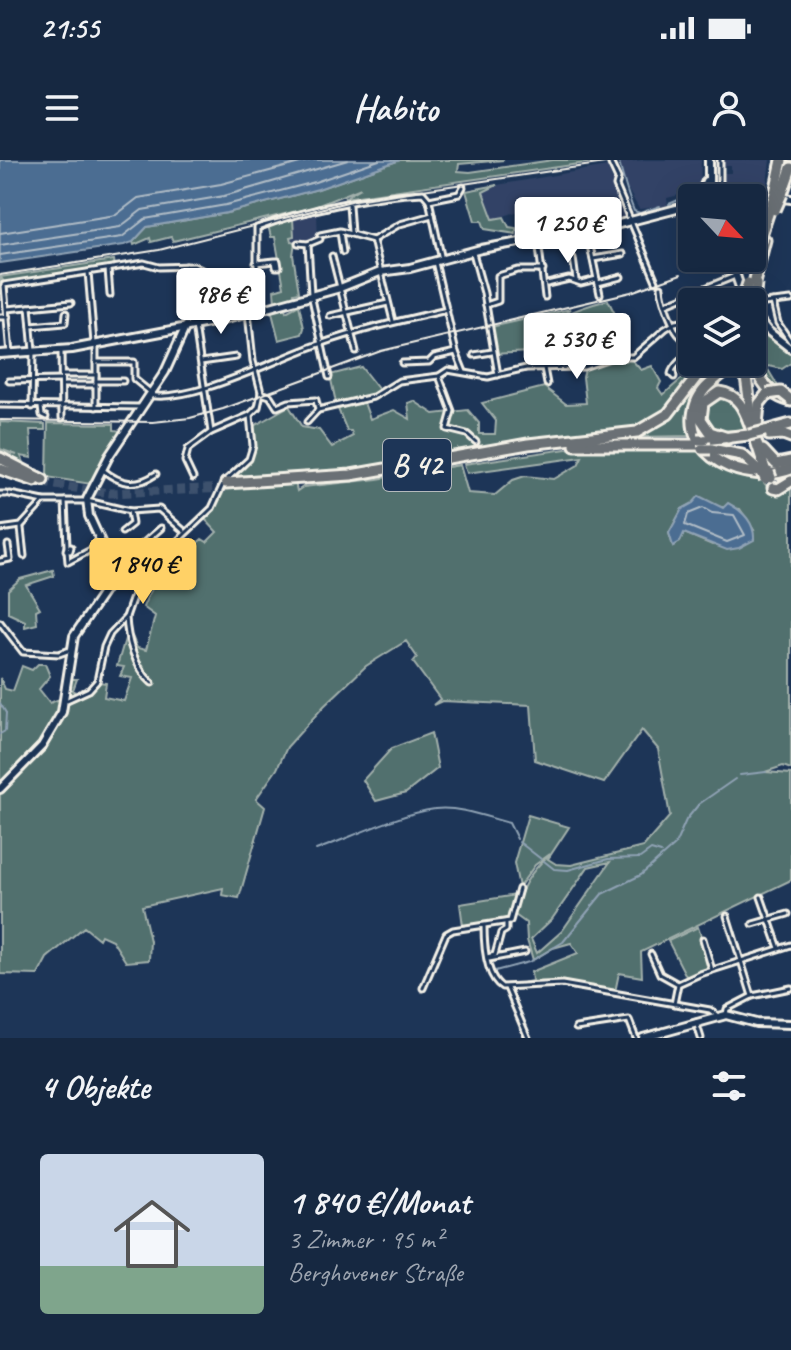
<!DOCTYPE html>
<html lang="de">
<meta charset="utf-8">
<style>
:root{--surface:#162841;--page:#1f3048;--text:#f1f3f6;--muted:#9ea6b1;--line:#35445a;--accent:#ffd166}
body{margin:0;font-family:Caveat,sans-serif;background:var(--page);color:var(--text);height:100vh;display:flex;flex-direction:column;font-size:30px;white-space:nowrap}
*{box-sizing:border-box;margin:0}
p{font-size:26px;color:var(--muted)}
.icon{flex:none;width:44px;height:44px;fill:none;stroke:currentColor;stroke-width:2;stroke-linecap:round;stroke-linejoin:round}
.map{position:relative;height:878px;overflow:hidden}
.details{display:flex;flex-direction:column;background:var(--surface);flex:1}
.details>*{flex:none}
.needle{width:52px;rotate:116deg}
.controls{position:absolute;left:678px;top:24px;display:grid;gap:16px}
.controls a{display:grid;place-items:center;width:88px;height:88px;border-radius:8px;background:var(--surface);box-shadow:0 8px 32px #0002,0 0 0 2px var(--line);font-size:40px}
.price{position:absolute;translate:-50% -68px;padding:0 18px;border-radius:8px;background:#fff;color:#222;font-size:26px;line-height:52px;filter:drop-shadow(0 2px 4px #0008)}
.price::after{content:'';position:absolute;left:50%;top:48px;width:24px;height:18px;margin-left:-12px;background:inherit;clip-path:polygon(0 0,100% 0,50% 100%)}
.price.on{background:var(--accent);color:#111}
ul{padding:0;list-style:none}
li{display:flex;align-items:center;gap:24px;height:200px;padding:0 40px}
li+li{border-top:2px solid var(--line)}
li span{display:grid;place-items:center;flex:none;width:224px;height:160px;border-radius:8px;color:#555}
li>.icon{margin-inline-start:auto}
span .icon{width:96px;height:96px;fill:#fffc;stroke-width:1}
li b{font-size:34px}
h2{display:flex;justify-content:space-between;align-items:center;height:96px;padding:0 40px;font-size:34px}
.status{display:flex;justify-content:space-between;align-items:center;height:56px;padding:0 40px;background:var(--surface);direction:ltr}
.status svg{height:22px;fill:currentColor}
header{display:flex;justify-content:space-between;align-items:center;height:104px;padding:0 40px;background:var(--surface);font-size:36px;font-weight:700}
.map>svg:first-child{display:block}
.built{fill:#304366}
.green{fill:#516f6e;stroke:#a2b0ab;stroke-width:2;fill-rule:evenodd}
.water{fill:#4b6d92;stroke:#8fa2b4;stroke-width:2}
.lines{fill:none;stroke-linecap:round;stroke-linejoin:round}
.shore{stroke:#b0bcc6;stroke-width:2}
.stream{stroke:#8fa2b4;stroke-width:2}
.highway-tunnel{stroke:#3d516d;stroke-width:9;stroke-dasharray:9 4.5;stroke-linecap:butt}
.street-casing{stroke:#f4f1e8;stroke-width:9}
.secondary-casing{stroke:#f4f1e8;stroke-width:12}
.highway-casing{stroke:#f4f1e8;stroke-width:15}
.street{stroke:#1d3557;stroke-width:3}
.secondary{stroke:#1d3557;stroke-width:6}
.highway{stroke:#6a7074;stroke-width:9}
.tram{stroke:#f4f1e8;stroke-width:2}
.rail{stroke:#f4f1e8;stroke-width:2}
.highway-bridge-casing{stroke:#f4f1e8;stroke-width:15;stroke-linecap:butt}
.highway-bridge{stroke:#6a7074;stroke-width:9}
.labels{text-anchor:middle;stroke-width:6;stroke-linejoin:round;paint-order:stroke}
.shield{fill:#1d3557;stroke:#b4b9bc;stroke-width:2}
.shield-label{font-size:30px;font-weight:bold;fill:#f4f1e8}
</style>
<div class="status"><b>21:55</b><svg viewBox="0 0 49 12"><path d="M0 12V9h3v3zM5 12V6h3v6zM10 12V3h3v9zM15 12V0h3v12zM26 1h20v11H26zM47 4h2v5h-2z"/></svg></div>
<header><svg class="icon" aria-label="menu" viewBox="0 0 24 24"><path d="M4 6h16M4 12h16M4 18h16"/></svg>Habito<svg class="icon" aria-label="person" viewBox="0 0 24 24"><circle cx="12" cy="8" r="4"/><path d="M4 21q1-7 8-7t8 7"/></svg></header>
<div class="map">
<svg width="791" height="878" viewBox="0 0 791 878">
<rect width="100%" height="100%" fill="#1d3557"/>
<filter id="ink" filterUnits="userSpaceOnUse"><feTurbulence type="fractalNoise" baseFrequency=".0125" numOctaves="2"/><feDisplacementMap in="SourceGraphic" scale="16" xChannelSelector="R" yChannelSelector="G"/><feConvolveMatrix kernelMatrix="1 2 1 2 8 2 1 2 1" color-interpolation-filters="sRGB"/></filter>
<g filter="url(#ink)">
<g class="built">
<polygon points="644,0 701,0 700,30 667,38 668,46 639,49 627,28 620,3"/>
<polygon points="721,0 770,0 766,32 722,35 721,13 731,13 731,6 721,6"/>
<polygon points="607,6 627,58 584,69 539,76 530,47 493,60 483,31 497,25"/>
<polygon points="317,53 318,81 291,82 290,76 294,75 293,59"/>
</g>
<g class="green">
<polygon points="400,0 504,0 459,4 458,11 470,12 553,0 607,0 344,38 361,28 314,47 173,81 171,77 151,82 150,78 134,85 133,82 147,67 227,53 318,29"/>
<polygon points="497,25 483,32 493,59 504,57 509,67 516,68 516,74 485,69 482,61 475,61 466,31"/>
<polygon points="293,59 294,76 290,77 291,81 295,82 293,95 299,132 294,133 295,138 275,144 274,130 284,127 275,77 271,77 268,65"/>
<polygon points="114,100 115,107 5,123 2,119 3,134 0,134 0,117"/>
<path d="M608,140L616,156L596,174L574,183L530,192C543,159 577,148 608,140Z"/>
<polygon points="284,145 286,152 299,145 304,168 302,174 279,180 271,149"/>
<polygon points="571,149 546,167 529,192 494,194 491,167"/>
<polygon points="755,161 791,190 791,203 782,209 769,206 767,208 779,228 770,229 758,208"/>
<path d="M631,199L641,210L652,206L661,222L658,228L663,235L701,202H706L672,247L640,268L462,294L458,289V294L405,305L294,318L297,331L303,327L377,319L460,305L468,333L495,335L513,320L525,316L554,319L578,305L582,297L467,313L464,304L573,288L700,291L734,314L761,319L770,330L791,323V609L783,606L765,612L791,614V720L641,792L642,817L619,813L615,832L563,821L507,826L532,821L531,812L578,793L571,783L553,788L533,800L527,780L526,763L515,755C520,728 529,713 550,694L535,705L519,727L514,703L528,655L569,667L548,699L556,704L571,705L643,687L670,656L658,589L642,570L604,623L535,600L531,545L442,541L433,545L440,539L413,502L417,497L406,481L366,506L324,546L287,587L277,609L256,639L265,647L239,738L222,735L223,728L142,746L150,781L149,800L126,802L112,780L101,775L99,779L84,767L47,798L38,815L0,814V518L5,529L13,531L22,506L32,510L38,504H45L50,516L39,529L50,543L69,535L71,519H77L73,530L78,537L99,522L106,523L104,537L124,541L132,518L120,516L124,507L117,506L125,479L132,476L137,488L146,490L155,456L143,447C154,417 179,399 202,379L207,382L217,372L204,358C219,345 216,332 228,320C231,317 236,316 239,313C256,301 255,285 254,266L289,246L302,267L319,270L332,287L353,276L351,271H347L338,249L343,248L342,244L363,240L370,259L394,250L410,259L408,243L414,241L434,254L468,250L479,263V274H495L496,261L482,243L544,227L566,244L586,243L583,217L585,209L607,200ZM703,339L713,346L740,349L754,370L712,385L684,373L680,382L673,386L669,373L682,349ZM610,702L562,771L537,793L531,779L552,759L588,707Z"/>
<polygon points="361,207 379,230 372,236 336,243 330,215"/>
<polygon points="693,228 690,258 693,276 633,277 651,270 666,259"/>
<path d="M716,238C737,237 741,253 748,269L721,271L708,264L706,249Z"/>
<polygon points="0,262 45,264 45,270 30,270 32,298 21,296 27,309 0,295 0,291 17,295 0,289"/>
<polygon points="48,263 114,264 114,270 121,271 91,324 47,317"/>
<polygon points="53,410 54,416 26,425 40,448 36,450 37,464 25,467 25,461 8,453 8,430 20,419"/>
<polygon points="431,573 438,608 406,633 376,641 363,620 392,588"/>
<polygon points="516,735 509,760 463,766 460,744"/>
<polygon points="698,767 711,806 687,818 668,781"/>
</g>
<g class="water">
<polygon points="0,0 400,0 318,29 227,53 147,67 133,82 124,85 0,103"/>
<path d="M699,336L723,348L728,343C743,351 755,362 754,380L739,388L727,390L684,373L680,382L673,386L669,373L682,349L693,343Z"/>
</g>
<g class="lines">
<g class="shore">
<polyline points="0,73 116,55 138,38 221,24 311,0"/>
<polyline points="0,85 120,67 142,50 224,36 348,0"/>
<polyline points="0,95 122,77 145,59 226,45 315,22 379,0"/>
<polygon points="703,348 712,353 734,355 745,375 727,382 685,365 688,354"/>
</g>
<g class="stream">
<path d="M619,3C624,20 627,34 634,51L640,53L660,46"/>
<polyline points="669,44 683,38 690,40"/>
<polyline points="723,98 729,115"/>
<polyline points="0,543 6,553 5,571 0,574"/>
<polyline points="740,615 766,612"/>
<polyline points="519,682 541,699"/>
<path d="M316,690C352,677 398,654 435,649C459,646 486,657 509,663L517,679"/>
<polyline points="544,701 554,709 568,710 608,699 640,698 651,690 661,693"/>
<polyline points="495,811 529,802 563,782 602,734 641,715 675,685 686,660 699,644 735,619"/>
</g>
<polyline class="highway-tunnel" points="42,323 110,333 227,328"/>
<g class="street-casing">
<g id="street">
<polyline points="611,4 618,19 616,26 656,121"/>
<polyline points="720,36 720,0"/>
<polyline points="429,40 459,34 463,27"/>
<polyline points="349,45 351,73"/>
<polyline points="587,71 600,134"/>
<polyline points="340,72 343,92"/>
<polyline points="320,75 340,71 373,80 400,64 432,55"/>
<polyline points="538,79 545,137"/>
<polyline points="373,80 393,161"/>
<polyline points="298,83 308,84 320,79"/>
<polyline points="308,84 311,134 329,217"/>
<polyline points="473,93 484,133 498,215"/>
<polyline points="332,96 356,191"/>
<polyline points="573,98 576,120"/>
<polyline points="593,99 623,94"/>
<polyline points="435,102 456,192 464,212"/>
<polyline points="256,103 275,101 276,107 279,107 278,101 275,101"/>
<polyline points="186,106 211,272"/>
<polyline points="108,109 110,135"/>
<polyline points="88,112 94,183"/>
<polyline points="598,123 621,117"/>
<polyline points="547,124 569,119 581,123 597,119"/>
<path d="M661,127C662,140 670,159 676,171C680,178 687,179 687,187C688,198 673,203 671,214L674,217L673,212"/>
<polyline points="773,142 778,163 791,182"/>
<polyline points="666,144 735,116"/>
<polyline points="755,144 791,140"/>
<polyline points="486,145 498,141 498,116 518,110 543,110"/>
<polyline points="29,147 33,191 32,247"/>
<polyline points="7,149 71,143"/>
<path d="M257,151V68C303,50 373,35 423,33L429,40L442,100"/>
<polyline points="248,153 253,201 261,232"/>
<polyline points="330,156 388,143"/>
<polyline points="0,157 8,157"/>
<polyline points="31,166 65,163 66,153"/>
<polyline points="96,186 96,247"/>
<polyline points="61,190 62,258"/>
<polyline points="10,194 4,125 144,103 159,107 194,106 215,117 256,123"/>
<polyline points="474,195 492,192"/>
<polyline points="96,202 134,202 134,219 150,232"/>
<polyline points="201,202 236,197"/>
<polyline points="402,203 429,202 434,197 456,192"/>
<polyline points="544,208 547,224"/>
<polyline points="62,215 96,215"/>
<polyline points="439,216 452,251 447,269 467,274 476,282"/>
<polyline points="9,221 61,220"/>
<polyline points="96,221 123,221"/>
<polyline points="64,225 96,225"/>
<polyline points="261,233 270,236 277,247 289,242 316,240 318,250 373,237 399,221 439,216 448,210 488,217 526,208 583,207 613,197 633,197 665,169 675,163 692,160"/>
<path d="M149,235C190,244 276,199 317,185C359,170 403,160 447,150"/>
<polyline points="0,245 139,247"/>
<polyline points="41,247 42,255 46,257"/>
<polyline points="307,262 318,250"/>
<path d="M103,310C121,325 137,327 156,314"/>
<polyline points="193,318 185,301 188,289 211,272 250,255 258,247 261,233"/>
<polyline points="0,334 6,334"/>
<polyline points="10,334 44,341 87,341 130,351 159,349 184,371"/>
<polyline points="65,341 67,386"/>
<polyline points="21,368 24,396"/>
<polyline points="0,369 21,366 44,341"/>
<polyline points="122,372 132,364 130,351"/>
<polygon points="67,387 71,387 70,391 66,390"/>
<polyline points="67,391 68,402 100,385"/>
<polyline points="0,401 10,399 8,385"/>
<polyline points="110,412 161,368"/>
<path d="M126,457C127,480 135,508 152,523"/>
<polyline points="0,462 23,492 59,494 70,490"/>
<polyline points="65,541 89,530 97,521 104,487 110,474 126,457 140,417 212,348 224,322 249,299 253,286 250,255"/>
<polyline points="761,737 779,788"/>
<polyline points="727,756 752,836"/>
<polyline points="753,764 788,754"/>
<path d="M484,766C484,784 486,817 502,827L562,824L710,850L718,856"/>
<polyline points="703,779 712,810"/>
<polyline points="651,794 660,814 678,824"/>
<polyline points="487,797 495,795 501,773 506,770 506,762"/>
<polyline points="489,799 525,792"/>
<polyline points="423,828 446,774 453,770 510,761 519,729"/>
<polyline points="507,828 528,878"/>
<polyline points="674,844 678,824 700,814 791,785"/>
<polyline points="726,855 727,849 752,836 791,828"/>
<polyline points="696,862 701,878"/>
<polyline points="576,868 629,860 636,878"/>
</g>
</g>
<g class="secondary-casing">
<g id="secondary">
<polyline points="709,36 709,0"/>
<polyline points="699,38 706,21"/>
<polyline points="723,38 755,34 791,39"/>
<polyline points="730,98 743,136"/>
<polyline points="752,151 768,171 791,189"/>
<polyline points="0,194 72,189 219,161 340,128 380,112 410,108 481,89 619,64 692,45"/>
<polyline points="0,629 42,586 62,552 74,476 105,430 110,416 107,395 89,356 87,339 109,296 165,212 186,166"/>
<polyline points="643,878 726,855 756,863 791,864"/>
</g>
</g>
<g class="highway-casing">
<g id="highway">
<polyline points="775,33 782,0"/>
<polyline points="782,34 791,8"/>
<polyline points="752,131 765,80"/>
<path d="M752,171C754,202 756,232 791,241"/>
<path d="M734,202C722,217 703,224 696,243C677,296 748,326 791,309"/>
<polyline points="744,202 754,275 766,312"/>
<polyline points="757,266 759,244 767,234"/>
<polyline points="765,271 791,264"/>
<polyline points="769,275 783,274 791,277"/>
<path d="M728,278L710,272L701,259L703,243L719,232C743,235 746,257 754,275"/>
<polyline points="704,280 749,275"/>
<polyline points="575,285 700,285"/>
<polyline points="711,289 742,295 762,313"/>
<polyline points="763,290 776,304 791,301"/>
<polyline points="0,298 43,320"/>
<polyline points="0,309 35,321"/>
<polyline points="226,323 351,315 528,284 637,272 668,254 708,202"/>
<polyline points="773,328 778,329 791,321"/>
</g>
</g>
<use href="#street" class="street"/>
<use href="#secondary" class="secondary"/>
<use href="#highway" class="highway"/>
<polyline class="tram" points="0,260 153,262 190,258 223,249 381,191 631,132 681,114"/>
<polyline class="rail" points="0,115 159,90 355,40 625,0"/>
<g class="highway-bridge-casing">
<g id="highway-bridge">
<polyline points="775,50 782,34"/>
<polyline points="759,81 775,33"/>
<polyline points="742,142 748,123"/>
<polyline points="752,160 756,124"/>
<polyline points="767,234 781,232 791,240"/>
<polyline points="749,275 765,271"/>
<polyline points="697,280 704,280"/>
<polyline points="702,289 711,289"/>
<polyline points="769,312 771,318"/>
<polyline points="762,313 765,319"/>
</g>
</g>
<use href="#highway-bridge" class="highway-bridge"/>
</g>
</g>
<g class="labels">
<rect class="shield" x="383" y="279" width="68" height="52" rx="6"/>
<g class="shield-label">
<text x="417" y="315">B 42</text>
</g>
</g>
</svg>
<div class="controls">
<a><svg class="needle" viewBox="-14 -14 28 28"><path d="M0-13l5 13h-10z" fill="#e53935"/><path d="M0 13l5-13h-10z" fill="#9ea6b1"/></svg></a>
<a><svg class="icon" aria-label="layers" viewBox="0 0 24 24"><path d="M12 4l9 5-9 5-9-5zM3 14l9 5 9-5"/></svg></a>
</div>
<b class="price" style="left:568px;top:105px">1 250 €</b>
<b class="price" style="left:221px;top:176px">986 €</b>
<b class="price" style="left:577px;top:221px">2 530 €</b>
<b class="price on" style="left:143px;top:446px">1 840 €</b>
</div>
<section class="details">
<h2>4 Objekte<svg class="icon" aria-label="filters" viewBox="0 0 24 24"><path d="M4 7h16M4 17h16"/><circle cx="9" cy="7" r="2"/><circle cx="15" cy="17" r="2"/></svg></h2>
<ul>
<li><span style="background:linear-gradient(#c9d6e8 70%,#7fa58c 0)"><svg class="icon" aria-label="home" viewBox="0 0 24 24"><path d="M3 11l9-7 9 7M6 9v11h12V9"/></svg></span><div><b>1 840 €/Monat</b><p>3 Zimmer · 95 m²</p><p>Berghovener Straße</p></div></li>
</ul>
</section>
